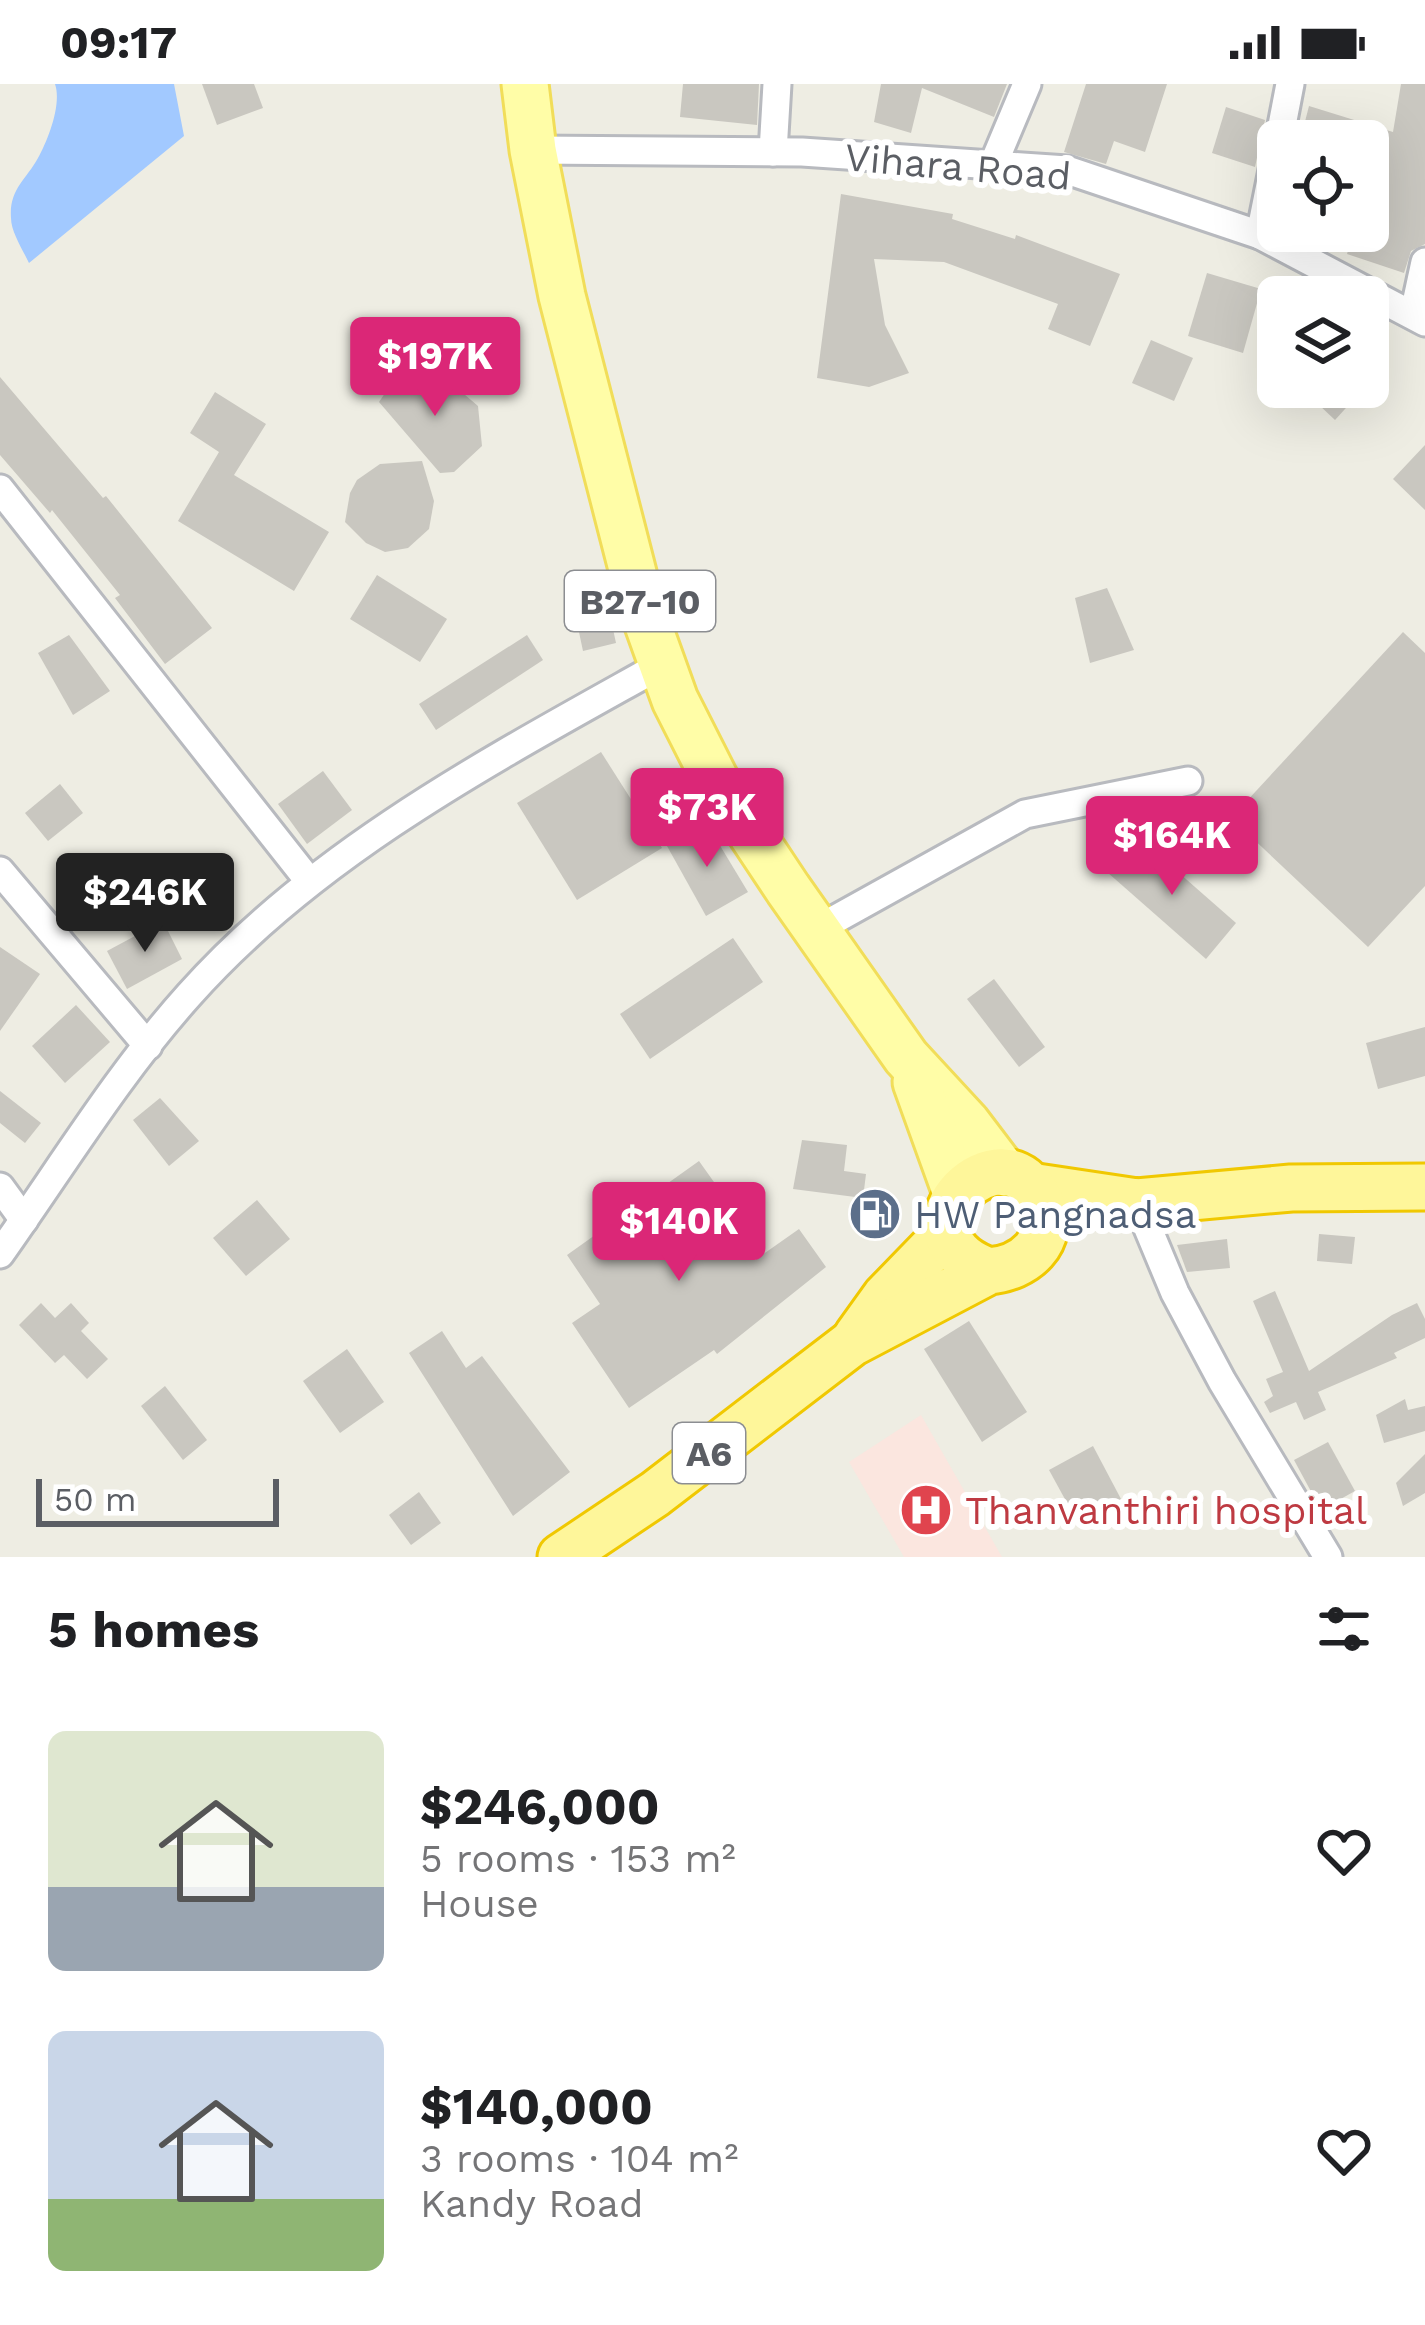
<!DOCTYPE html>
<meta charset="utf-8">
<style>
:root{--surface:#fff;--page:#f2f2f2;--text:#202124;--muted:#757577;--accent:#db2777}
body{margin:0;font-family:"Work Sans",sans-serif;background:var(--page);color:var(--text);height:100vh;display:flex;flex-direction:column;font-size:45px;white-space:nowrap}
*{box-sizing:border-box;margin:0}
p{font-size:39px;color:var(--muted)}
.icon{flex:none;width:66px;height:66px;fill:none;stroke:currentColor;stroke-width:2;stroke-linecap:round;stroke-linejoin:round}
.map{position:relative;height:1473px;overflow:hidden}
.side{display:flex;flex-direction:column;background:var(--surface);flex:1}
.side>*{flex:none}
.buttons{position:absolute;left:1257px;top:36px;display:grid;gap:24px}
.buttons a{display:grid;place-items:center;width:132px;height:132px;border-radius:18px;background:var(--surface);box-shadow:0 12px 48px #0002;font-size:60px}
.scale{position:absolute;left:36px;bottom:30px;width:243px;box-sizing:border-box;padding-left:12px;border:6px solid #5b5e64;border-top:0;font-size:33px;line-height:42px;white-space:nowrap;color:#5b5e64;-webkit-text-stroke:9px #fff;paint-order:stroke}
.price{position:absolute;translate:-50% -102px;padding:0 27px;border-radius:12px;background:var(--accent);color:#fff;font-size:39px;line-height:78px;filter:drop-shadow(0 3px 6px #0008)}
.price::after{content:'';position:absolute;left:50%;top:72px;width:36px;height:27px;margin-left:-18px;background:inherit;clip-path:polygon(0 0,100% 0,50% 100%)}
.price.selected{background:#222;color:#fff}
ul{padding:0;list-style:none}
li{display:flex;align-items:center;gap:36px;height:300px;padding:0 48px}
li span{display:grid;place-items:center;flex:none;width:336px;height:240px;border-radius:18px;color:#555}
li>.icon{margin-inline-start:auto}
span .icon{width:144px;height:144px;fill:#fffc;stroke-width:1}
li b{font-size:51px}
h2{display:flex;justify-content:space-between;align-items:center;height:144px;padding:0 48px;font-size:51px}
.status{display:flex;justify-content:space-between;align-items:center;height:84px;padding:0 60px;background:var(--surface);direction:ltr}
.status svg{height:33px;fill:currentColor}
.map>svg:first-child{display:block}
.medical{fill:#fbe6df}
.water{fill:#a2c9ff}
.building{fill:#c9c7c0}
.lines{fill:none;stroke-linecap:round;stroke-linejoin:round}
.minor-casing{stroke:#b8babf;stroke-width:33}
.primary-casing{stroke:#f1dd59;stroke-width:51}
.trunk-casing{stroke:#f0c801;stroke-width:51}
.minor{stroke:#fff;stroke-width:27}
.primary{stroke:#fffda7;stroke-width:45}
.trunk{stroke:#fef69a;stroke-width:45}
.labels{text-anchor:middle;stroke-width:12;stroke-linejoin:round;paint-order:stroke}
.shield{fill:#fff;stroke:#8c8e92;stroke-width:3}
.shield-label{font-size:36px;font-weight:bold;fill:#5b5e64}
.street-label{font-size:39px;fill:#5b5e64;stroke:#fff}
.service-label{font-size:39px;fill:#4e5e75;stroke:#fff;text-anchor:start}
.health-label{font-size:39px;fill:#be3a42;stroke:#fff;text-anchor:start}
</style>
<div class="status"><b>09:17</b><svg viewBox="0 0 49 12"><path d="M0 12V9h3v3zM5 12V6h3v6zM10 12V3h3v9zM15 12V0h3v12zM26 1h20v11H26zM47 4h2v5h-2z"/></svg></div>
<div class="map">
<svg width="1425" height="1473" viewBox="0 0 1425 1473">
<rect width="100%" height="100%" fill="#eeede3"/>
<polygon class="medical" points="921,1331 1002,1473 904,1473 849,1378"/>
<path class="water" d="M55,0H174L184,52L29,179C23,166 11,148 11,134C9,105 26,96 38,74C48,56 62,20 55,0Z"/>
<g class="building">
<polygon points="202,0 254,0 263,24 217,41"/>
<polygon points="683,0 759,0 757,41 680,33"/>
<polygon points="881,0 1007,0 994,33 922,4 911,49 874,38"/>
<polygon points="1086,0 1167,0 1145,68 1114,57 1106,80 1064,68"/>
<polygon points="1401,0 1425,0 1425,160 1411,167 1404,189 1347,170 1354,147 1368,147 1368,57 1300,57 1309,22 1393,48"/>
<polygon points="1226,23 1265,36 1255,83 1212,69"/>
<polygon points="841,110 953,130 952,135 1015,155 1016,151 1120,190 1090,262 1048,245 1058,220 944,178 874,175 885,241 909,289 869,303 817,294"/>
<polygon points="1207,189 1261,205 1243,269 1188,252"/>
<polygon points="1151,256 1193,274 1174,317 1132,299"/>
<polygon points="417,283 430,300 451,299 478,322 482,362 454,388 440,389 379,318 400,287 409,295"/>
<polygon points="0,293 103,414 106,412 212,544 165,580 115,514 120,511 52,426 50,429 0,371"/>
<polygon points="1300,303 1365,303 1335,336"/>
<polygon points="215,308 266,340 234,391 329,448 294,507 178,437 219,368 190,349"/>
<polygon points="1425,361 1425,426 1393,395"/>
<polygon points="422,377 434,417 429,445 408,464 385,468 366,459 345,438 350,409 357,396 380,380"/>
<polygon points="377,491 447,535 420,578 350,535"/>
<polygon points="602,494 616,559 583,567 569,501"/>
<polygon points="1107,504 1134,566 1090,579 1075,514"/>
<polygon points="1403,548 1425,569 1425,802 1368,863 1231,734"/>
<polygon points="69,551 110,607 73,631 38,569"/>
<polygon points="527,551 543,576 436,646 419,620"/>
<polygon points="601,668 662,764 577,816 517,719"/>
<polygon points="323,687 352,726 307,760 278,720"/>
<polygon points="60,700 83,729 48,757 25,729"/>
<polygon points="707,740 748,808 706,832 667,762"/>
<polygon points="1138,753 1236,839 1206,875 1107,788"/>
<polygon points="163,837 182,875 127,905 107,867"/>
<polygon points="733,854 763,898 650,975 620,930"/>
<polygon points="0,863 40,890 0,947"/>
<polygon points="994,895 1045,963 1019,983 967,915"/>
<polygon points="76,921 110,958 65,999 32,962"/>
<polygon points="1425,943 1425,992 1378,1005 1366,959"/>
<polygon points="0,1007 41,1039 25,1059 0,1039"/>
<polygon points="160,1014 199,1057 169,1082 133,1036"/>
<polygon points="802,1056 847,1061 844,1087 866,1090 863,1114 793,1105"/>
<polygon points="699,1077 736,1129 725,1136 755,1176 799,1145 826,1183 717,1270 714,1266 629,1324 572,1239 600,1220 567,1171"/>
<polygon points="257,1116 290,1155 246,1192 213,1154"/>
<polygon points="1319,1150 1355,1153 1352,1180 1317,1177"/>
<polygon points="1227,1155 1230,1184 1187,1188 1177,1161"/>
<polygon points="1275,1207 1309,1287 1392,1231 1417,1219 1425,1235 1425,1254 1394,1269 1397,1274 1318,1308 1326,1326 1304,1336 1296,1318 1270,1329 1264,1318 1273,1312 1266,1295 1283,1288 1253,1217"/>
<polygon points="41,1219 55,1234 71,1219 89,1239 81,1247 108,1275 87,1295 64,1271 55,1279 19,1241"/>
<polygon points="969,1237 1027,1328 982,1358 924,1265"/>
<polygon points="442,1247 466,1284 482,1272 570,1388 513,1432 409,1269"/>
<polygon points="347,1265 384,1318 340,1349 303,1297"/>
<polygon points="165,1302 207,1356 183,1376 141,1322"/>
<polygon points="1405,1315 1408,1326 1425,1322 1425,1347 1384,1359 1376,1331"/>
<polygon points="1328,1358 1355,1407 1321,1426 1294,1376"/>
<polygon points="1093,1362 1121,1415 1078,1439 1049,1386"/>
<polygon points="1425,1370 1425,1409 1403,1422 1396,1399"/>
<polygon points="419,1408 441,1439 411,1461 389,1431"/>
</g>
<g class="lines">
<g class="minor-casing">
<g id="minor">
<polyline points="1279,57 1290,0"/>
<polyline points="533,66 802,68 1067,86 1260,151 1425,238"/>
<polyline points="773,68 777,0"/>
<polyline points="993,81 1027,0"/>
<polyline points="1260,151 1278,61"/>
<polyline points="1414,229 1425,178"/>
<polyline points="0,405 309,797"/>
<polyline points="0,787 148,962"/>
<polyline points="816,846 1025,730 1188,697"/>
<polyline points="0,1103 24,1136"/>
<polyline points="1137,1118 1175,1209 1222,1297 1328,1473"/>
<path d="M0,1170C61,1084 118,990 189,911C317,767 495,674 661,581"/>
</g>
</g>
<g class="primary-casing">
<g id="primary">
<polyline points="525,0 533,66 562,212 642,524 675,616 715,695 788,805 906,973 967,1039 1005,1089"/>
<polyline points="916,998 956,1109"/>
</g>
</g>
<g class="trunk-casing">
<g id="trunk">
<polyline points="1030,1102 1137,1118 1291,1104 1425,1103"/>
<polyline points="857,1252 885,1213 948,1148"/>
<path d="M561,1473L655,1410L852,1259L989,1187C1024,1184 1057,1158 1041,1119C1006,1033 883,1148 989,1187"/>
</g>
</g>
<use href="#minor" class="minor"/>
<use href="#primary" class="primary"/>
<use href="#trunk" class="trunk"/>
</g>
<defs>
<g id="fuel-disc" transform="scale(2.7)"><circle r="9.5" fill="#5c6f8a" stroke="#fff"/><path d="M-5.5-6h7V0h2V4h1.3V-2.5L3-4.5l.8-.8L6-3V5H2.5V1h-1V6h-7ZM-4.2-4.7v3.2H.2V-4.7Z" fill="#fff"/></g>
<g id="hospital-disc" transform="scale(2.7)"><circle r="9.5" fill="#e0444e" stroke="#fff"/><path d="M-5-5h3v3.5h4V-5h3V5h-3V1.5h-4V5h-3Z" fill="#fff"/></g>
</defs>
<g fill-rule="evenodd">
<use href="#fuel-disc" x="875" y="1130"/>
<use href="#hospital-disc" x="926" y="1426"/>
</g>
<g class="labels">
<g class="shield">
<rect x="565" y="487" width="150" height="60" rx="9"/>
<rect x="673" y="1339" width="72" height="60" rx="9"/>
</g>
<g class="shield-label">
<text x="640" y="530">B27-10</text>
<text x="709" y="1382">A6</text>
</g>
<g class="street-label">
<text transform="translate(958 82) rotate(5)" y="14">Vihara Road</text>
</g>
<g class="service-label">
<text x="914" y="1144">HW Pangnadsa</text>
</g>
<g class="health-label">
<text x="965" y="1440">Thanvanthiri hospital</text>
</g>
</g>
</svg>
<div class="buttons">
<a><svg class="icon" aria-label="locate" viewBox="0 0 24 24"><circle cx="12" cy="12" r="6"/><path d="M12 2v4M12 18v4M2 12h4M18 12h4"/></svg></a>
<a><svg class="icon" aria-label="layers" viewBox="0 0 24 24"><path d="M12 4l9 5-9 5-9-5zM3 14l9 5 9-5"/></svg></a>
</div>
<div class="scale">50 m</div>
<b class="price" style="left:435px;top:335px">$197K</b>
<b class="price" style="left:707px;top:786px">$73K</b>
<b class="price" style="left:1172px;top:814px">$164K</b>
<b class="price selected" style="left:145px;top:871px">$246K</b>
<b class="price" style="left:679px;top:1200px">$140K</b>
</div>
<section class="side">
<h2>5 homes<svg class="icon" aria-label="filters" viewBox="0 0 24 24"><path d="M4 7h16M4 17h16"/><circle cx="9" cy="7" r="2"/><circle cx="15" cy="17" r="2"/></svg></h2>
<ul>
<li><span style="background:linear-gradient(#dfe7d0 65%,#9aa5b1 0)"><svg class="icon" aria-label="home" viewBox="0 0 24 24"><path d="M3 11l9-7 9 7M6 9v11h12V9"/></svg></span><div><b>$246,000</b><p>5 rooms · 153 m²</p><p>House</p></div><svg class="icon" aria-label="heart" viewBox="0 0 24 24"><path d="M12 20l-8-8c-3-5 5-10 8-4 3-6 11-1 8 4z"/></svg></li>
<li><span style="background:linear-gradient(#c9d6e8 70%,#8fb573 0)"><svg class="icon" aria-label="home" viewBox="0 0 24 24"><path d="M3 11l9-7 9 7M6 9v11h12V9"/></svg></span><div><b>$140,000</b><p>3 rooms · 104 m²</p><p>Kandy Road</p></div><svg class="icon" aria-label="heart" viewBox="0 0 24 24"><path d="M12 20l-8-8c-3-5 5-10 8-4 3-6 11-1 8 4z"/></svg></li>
</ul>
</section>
